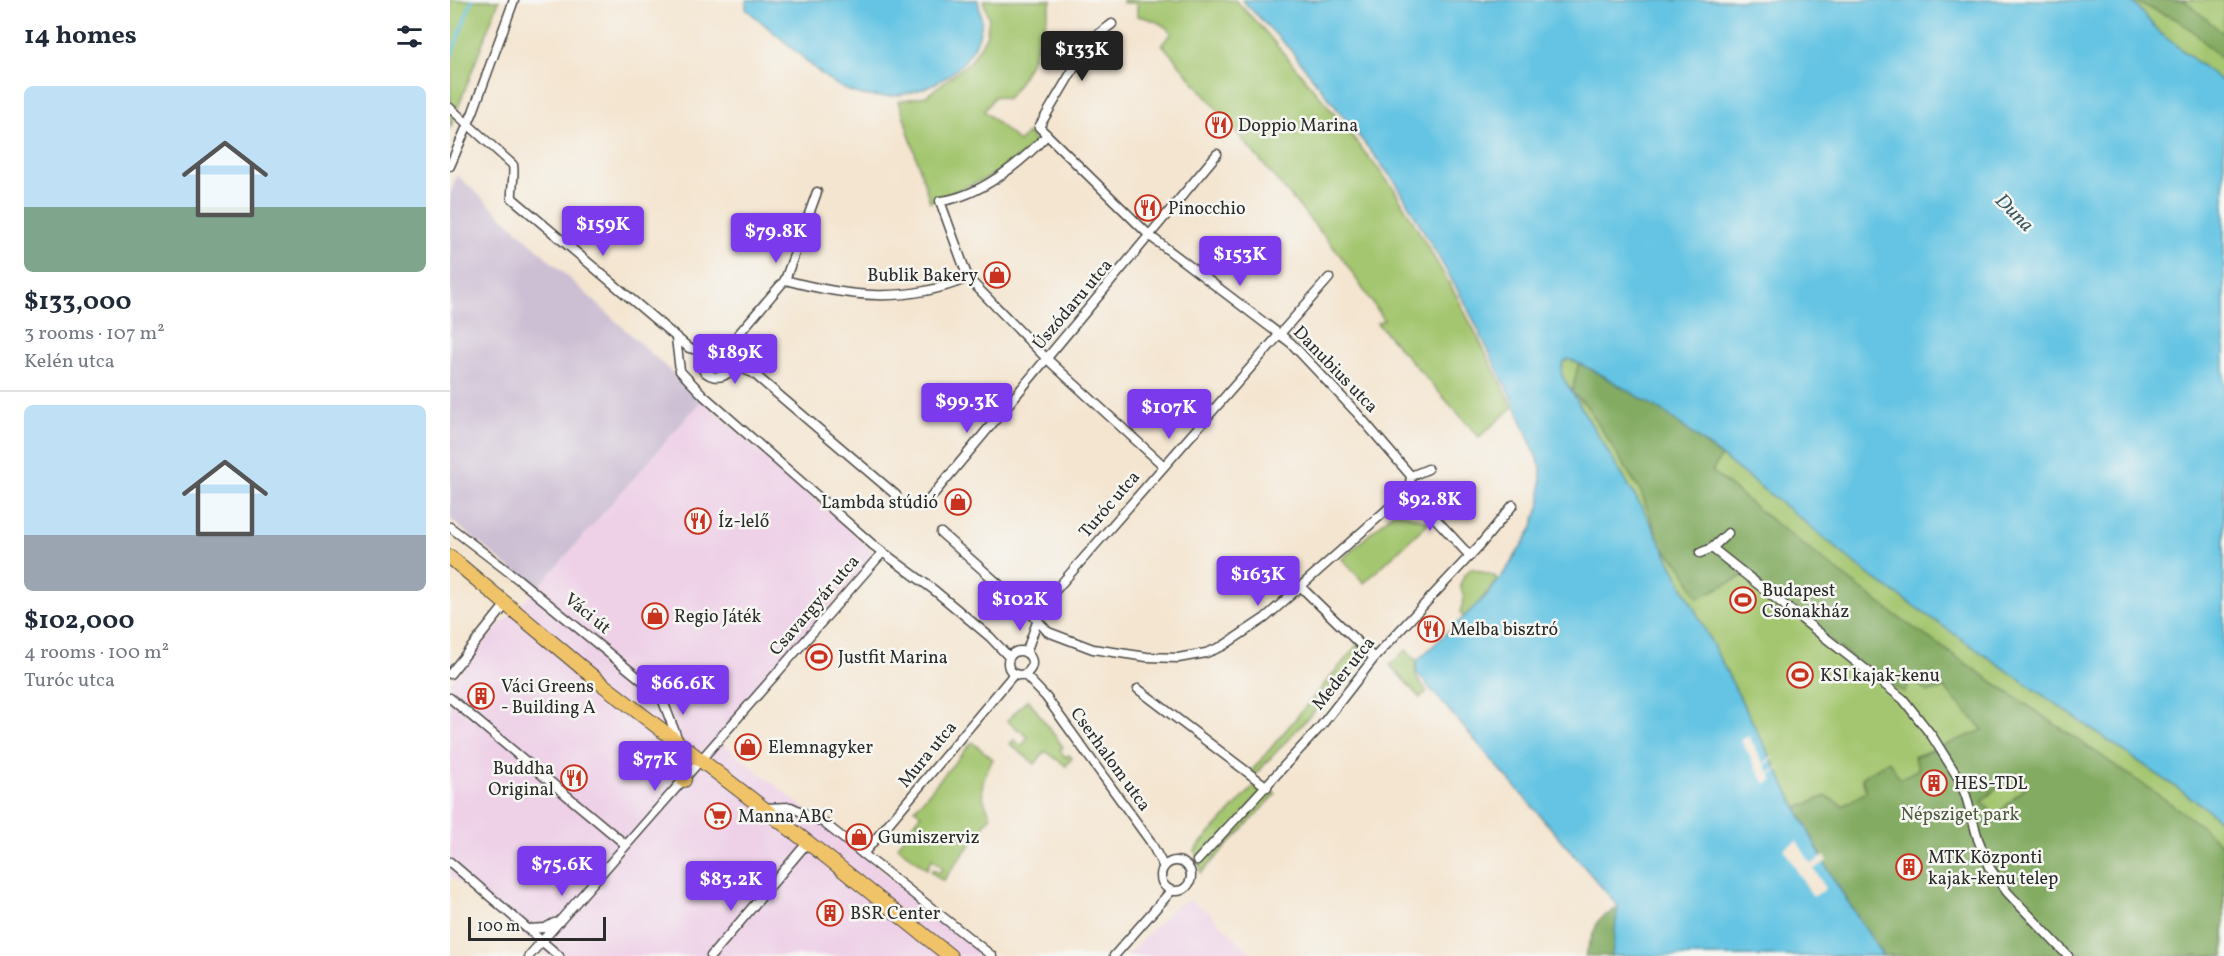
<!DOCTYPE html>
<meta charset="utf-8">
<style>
:root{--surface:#fff;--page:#f6f6f7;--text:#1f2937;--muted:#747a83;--line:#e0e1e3;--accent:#7c3aed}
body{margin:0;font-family:Vollkorn,serif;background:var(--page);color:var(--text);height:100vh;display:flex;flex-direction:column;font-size:22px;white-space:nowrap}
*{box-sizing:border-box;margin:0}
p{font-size:20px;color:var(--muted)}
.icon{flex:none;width:33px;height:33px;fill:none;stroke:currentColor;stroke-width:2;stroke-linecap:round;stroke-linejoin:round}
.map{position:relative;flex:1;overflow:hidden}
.side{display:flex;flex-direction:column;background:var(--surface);width:450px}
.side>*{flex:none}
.scale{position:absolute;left:18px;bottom:15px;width:138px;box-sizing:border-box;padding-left:6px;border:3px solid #2b2b2b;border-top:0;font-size:16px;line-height:21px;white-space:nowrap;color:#2b2b2b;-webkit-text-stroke:4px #f6f6f2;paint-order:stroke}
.price{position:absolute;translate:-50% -51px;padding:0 14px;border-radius:6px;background:var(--accent);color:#fff;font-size:20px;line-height:39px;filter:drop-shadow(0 2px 3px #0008)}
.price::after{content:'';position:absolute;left:50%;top:36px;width:18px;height:14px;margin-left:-9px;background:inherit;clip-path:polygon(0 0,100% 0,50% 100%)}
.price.active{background:#222;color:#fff}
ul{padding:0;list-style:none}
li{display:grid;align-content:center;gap:12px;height:318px;padding:0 24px}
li+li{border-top:2px solid var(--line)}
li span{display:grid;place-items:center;height:186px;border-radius:9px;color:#555}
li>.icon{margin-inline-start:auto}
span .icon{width:108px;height:108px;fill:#fffc;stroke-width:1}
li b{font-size:26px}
h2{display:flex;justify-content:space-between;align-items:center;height:72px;padding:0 24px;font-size:26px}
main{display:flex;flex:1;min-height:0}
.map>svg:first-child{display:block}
.built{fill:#eed0e7}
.industrial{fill:#ccbed3}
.green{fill:#a4c66f;stroke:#68784d;stroke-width:1.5}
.forest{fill:#83ab62;stroke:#576b46;stroke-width:1.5;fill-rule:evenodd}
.water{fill:#65c4e3;stroke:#487887;stroke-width:1.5}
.pier{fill:#f4e5d0}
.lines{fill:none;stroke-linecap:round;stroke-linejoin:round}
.stream{stroke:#65c4e3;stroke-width:3}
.street-casing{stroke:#494744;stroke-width:11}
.primary-casing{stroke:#494744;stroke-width:16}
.street{stroke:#fff;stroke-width:8}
.primary{stroke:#f1c369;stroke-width:14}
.labels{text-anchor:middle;stroke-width:5;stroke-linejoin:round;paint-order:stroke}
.poi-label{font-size:18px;fill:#2b2b2b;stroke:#f6f6f2;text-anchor:start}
.street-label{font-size:18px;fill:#2b2b2b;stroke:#f6f6f2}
.park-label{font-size:18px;fill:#4f5a3f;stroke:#f6f6f2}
.water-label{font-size:20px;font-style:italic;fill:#3c5962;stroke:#f6f6f2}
</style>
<main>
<section class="side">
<h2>14 homes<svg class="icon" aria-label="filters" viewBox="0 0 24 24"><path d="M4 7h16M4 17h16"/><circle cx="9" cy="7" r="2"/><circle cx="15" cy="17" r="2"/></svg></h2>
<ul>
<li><span style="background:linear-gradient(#bfe0f5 65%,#7fa58c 0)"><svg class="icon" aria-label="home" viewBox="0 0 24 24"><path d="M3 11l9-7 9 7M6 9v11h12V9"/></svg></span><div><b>$133,000</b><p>3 rooms · 107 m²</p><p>Kelén utca</p></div></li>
<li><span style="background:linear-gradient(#bfe0f5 70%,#9aa5b1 0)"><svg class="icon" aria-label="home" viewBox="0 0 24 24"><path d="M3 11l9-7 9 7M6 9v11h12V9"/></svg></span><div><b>$102,000</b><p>4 rooms · 100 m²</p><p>Turóc utca</p></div></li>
</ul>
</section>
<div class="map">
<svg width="1774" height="956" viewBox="0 0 1774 956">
<rect width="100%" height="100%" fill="#f6f6f2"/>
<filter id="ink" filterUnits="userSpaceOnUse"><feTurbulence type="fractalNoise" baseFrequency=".0167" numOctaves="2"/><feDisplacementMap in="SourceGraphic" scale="12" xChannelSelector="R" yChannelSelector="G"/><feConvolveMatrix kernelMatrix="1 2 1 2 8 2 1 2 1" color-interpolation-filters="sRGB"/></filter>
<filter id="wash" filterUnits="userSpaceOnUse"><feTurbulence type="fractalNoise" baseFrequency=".008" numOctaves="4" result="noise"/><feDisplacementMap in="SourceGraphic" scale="24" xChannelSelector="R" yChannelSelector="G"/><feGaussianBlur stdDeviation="1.35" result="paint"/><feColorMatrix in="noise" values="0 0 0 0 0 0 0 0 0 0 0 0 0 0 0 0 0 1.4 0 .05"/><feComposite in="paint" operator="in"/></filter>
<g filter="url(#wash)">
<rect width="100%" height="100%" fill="#f4e5d0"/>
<g class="built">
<polygon points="252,400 420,548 423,557 266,738 540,956 98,956 0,875 0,683 52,622 86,590"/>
<polygon points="741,901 758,912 804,956 676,956 728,904"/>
</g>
<polygon class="industrial" points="7,175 252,400 86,590 0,519 0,195"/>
<g class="green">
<polygon points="0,0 49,0 0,129"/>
<path d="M533,0H601C593,37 581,69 557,99L545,96L534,111L569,142L577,133L587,143L549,173L480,202L449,101L476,96L521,61L536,37L539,18Z"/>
<path d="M673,0H785L814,30L877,105L944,189L1007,297L1063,407L1029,437L927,323L934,320L890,255L712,44L722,33C712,22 701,19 687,16V3H673Z"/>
<polygon points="1681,0 1774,0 1774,83 1710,33"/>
<polygon points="1119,359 1129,362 1216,413 1349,517 1419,575 1756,808 1774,825 1774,956 1433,956 1382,877 1194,511 1112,376 1111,369 1114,361"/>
<polygon points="945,511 979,522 914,583 892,559"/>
<polygon points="1021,568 1044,576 1048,580 1015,618 1010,613 1014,598 1010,585 1014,576"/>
<polygon points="909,643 918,653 803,777 799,774"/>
<path d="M956,650L967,661C962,675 968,682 977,691L970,698L940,665Z"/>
<polygon points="578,699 613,747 610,750 615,757 619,755 622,758 616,766 595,751 585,764 560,744 564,740 572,746 578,737 557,721"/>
<path d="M522,742L543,759C530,782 528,792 541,816L493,881L481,872L483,869L489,873L493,868L482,859L477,869L447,846L471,814L465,809Z"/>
<polygon points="809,781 826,794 751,873 745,851 748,846"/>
</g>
<g class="forest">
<polygon points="1684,0 1734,0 1774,34 1774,62 1747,35 1728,20 1687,3"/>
<path d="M1129,362L1216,413L1271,457L1262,471L1316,516L1445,615L1716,800L1751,826L1774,847V956H1433L1382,877L1347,808L1376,796L1393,806L1416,792L1412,777L1439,761L1450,779L1469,769L1464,757L1533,730L1494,688L1478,693L1462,678L1455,692L1434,682L1295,575L1248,598L1232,567L1211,546L1191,492L1136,405L1122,392ZM1561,773L1575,787L1546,816L1532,802Z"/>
<polygon points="1168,907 1162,956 1135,956 1148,921"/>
</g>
<g class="water">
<path d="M296,0H528C529,8 533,19 531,27C522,81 446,109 399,91C381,84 365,69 351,56C333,40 314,24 296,9Z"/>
<polygon points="792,0 1681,0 1710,33 1774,83 1774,824 1756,808 1419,575 1349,517 1216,413 1145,371 1119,359 1114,361 1111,368 1112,376 1194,511 1382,877 1433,956 1162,956 1168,906 966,672 967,661 1038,594 1057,569 1082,529 1091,501 1091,468 1065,405 1015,303 946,183 839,48"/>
</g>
<g class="pier">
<polygon points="1299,736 1313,763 1324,757 1325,758 1315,765 1319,773 1330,767 1330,769 1320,775 1323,780 1315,784 1291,740"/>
<polygon points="1347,841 1361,864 1375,856 1377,861 1364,869 1376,889 1363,897 1334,849"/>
</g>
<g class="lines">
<polyline class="stream" points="0,59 22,0"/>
</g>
</g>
<g filter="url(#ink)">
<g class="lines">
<g class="street-casing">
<g id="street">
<polyline points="662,24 635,44 624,68 589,127 700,236 841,343 906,412 961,476"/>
<path d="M0,108L63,165C65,177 61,187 62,198L239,348L250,351V366C266,391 298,368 280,344L335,280L367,192"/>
<path d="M597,135C571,163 529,197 490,201L518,278L597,359L714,466"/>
<polyline points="0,166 23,112 64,0"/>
<path d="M335,280C399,297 455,304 518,278"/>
<polyline points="226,338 230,371 254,396 423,545 484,590 540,637 559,657"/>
<polyline points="284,365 303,373 446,495"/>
<polyline points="959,490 1020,556"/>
<polyline points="477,502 767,154"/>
<polyline points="0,527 68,579 211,696 228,740"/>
<polyline points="491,533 578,610 598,632 643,649 697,657 728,658 756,653 773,646 815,618 959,490 961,476 978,469"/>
<polyline points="1278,533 1262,548 1453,699 1482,736 1509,779 1516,796 1528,839 1539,867 1557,892 1618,956"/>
<polyline points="1250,553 1262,548"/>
<polyline points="851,587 924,658"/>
<circle cx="570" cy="663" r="12"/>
<polyline points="576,653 588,619 597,600 879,278"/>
<polyline points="0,674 57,603"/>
<polyline points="574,674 596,697 700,841 714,867"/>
<polyline points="688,689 817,787"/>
<polyline points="0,698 176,845"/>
<polyline points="313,808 341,807 374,823 542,956"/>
<polyline points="413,854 564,674"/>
<circle cx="726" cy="876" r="15"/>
<polyline points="747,861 871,726 924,658 1030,545 1063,505"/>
<polyline points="0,862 109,956"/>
<polyline points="79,929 95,928 104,923"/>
<polyline points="79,956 432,553"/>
<polyline points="261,956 357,843"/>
<polyline points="664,956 721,891"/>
</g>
</g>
<g class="primary-casing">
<g id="primary">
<polyline points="0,557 148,681 378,858 500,956"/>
<polyline points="230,745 235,756 234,780"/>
</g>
</g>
<use href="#street" class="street"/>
<use href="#primary" class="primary"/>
</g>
</g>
<defs>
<g id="restaurant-ring" transform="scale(1.35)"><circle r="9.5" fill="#f6f6f2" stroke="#c8321e" stroke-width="1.5"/><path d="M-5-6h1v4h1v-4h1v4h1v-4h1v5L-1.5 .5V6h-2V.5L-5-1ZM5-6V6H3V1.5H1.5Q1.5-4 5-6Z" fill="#c8321e"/></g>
<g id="shop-ring" transform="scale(1.35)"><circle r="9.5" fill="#f6f6f2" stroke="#c8321e" stroke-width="1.5"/><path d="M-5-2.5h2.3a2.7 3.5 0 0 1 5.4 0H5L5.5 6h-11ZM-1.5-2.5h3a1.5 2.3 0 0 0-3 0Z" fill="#c8321e"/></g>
<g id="stadium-ring" transform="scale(1.35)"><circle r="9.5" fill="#f6f6f2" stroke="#c8321e" stroke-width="1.5"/><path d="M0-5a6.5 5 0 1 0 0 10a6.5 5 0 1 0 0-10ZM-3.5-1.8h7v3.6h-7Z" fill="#c8321e"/></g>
<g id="building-ring" transform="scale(1.35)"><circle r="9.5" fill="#f6f6f2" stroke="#c8321e" stroke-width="1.5"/><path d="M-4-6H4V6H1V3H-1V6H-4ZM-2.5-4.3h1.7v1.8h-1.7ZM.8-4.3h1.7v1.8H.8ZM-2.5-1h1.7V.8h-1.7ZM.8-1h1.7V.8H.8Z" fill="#c8321e"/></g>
<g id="supermarket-ring" transform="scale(1.35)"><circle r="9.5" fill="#f6f6f2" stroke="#c8321e" stroke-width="1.5"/><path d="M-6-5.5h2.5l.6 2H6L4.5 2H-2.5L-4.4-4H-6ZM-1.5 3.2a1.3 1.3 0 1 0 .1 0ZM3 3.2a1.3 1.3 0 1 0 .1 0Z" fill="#c8321e"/></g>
</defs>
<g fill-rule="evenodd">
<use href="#restaurant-ring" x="769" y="125"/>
<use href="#restaurant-ring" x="698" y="208"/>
<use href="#shop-ring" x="547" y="275"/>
<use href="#shop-ring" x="508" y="502"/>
<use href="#restaurant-ring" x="248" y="521"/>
<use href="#stadium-ring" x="1293" y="600"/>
<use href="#shop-ring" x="205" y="616"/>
<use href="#restaurant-ring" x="981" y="629"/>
<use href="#stadium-ring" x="369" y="657"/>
<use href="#stadium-ring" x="1350" y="675"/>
<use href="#building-ring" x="31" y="696"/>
<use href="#shop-ring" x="298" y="747"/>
<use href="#restaurant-ring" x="124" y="778"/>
<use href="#building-ring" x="1484" y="783"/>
<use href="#supermarket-ring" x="268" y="816"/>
<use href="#shop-ring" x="409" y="837"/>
<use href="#building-ring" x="1459" y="867"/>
<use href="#building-ring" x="380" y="913"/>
</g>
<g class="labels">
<g class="poi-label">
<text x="788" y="131">Doppio Marina</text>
<text x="718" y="214">Pinocchio</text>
<text x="528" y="281" text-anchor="end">Bublik Bakery</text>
<text x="488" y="508" text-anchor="end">Lambda stúdió</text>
<text x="268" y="527">Íz-lelő</text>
<text x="1312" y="596">Budapest<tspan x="1312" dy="21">Csónakház</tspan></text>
<text x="224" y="622">Regio Játék</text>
<text x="1000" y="635">Melba bisztró</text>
<text x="388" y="663">Justfit Marina</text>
<text x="1370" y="681">KSI kajak-kenu</text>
<text x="51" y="692">Váci Greens<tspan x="51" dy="21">- Building A</tspan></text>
<text x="318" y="753">Elemnagyker</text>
<text x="104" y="774" text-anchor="end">Buddha<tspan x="104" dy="21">Original</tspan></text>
<text x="1504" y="789">HES-TDL</text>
<text x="288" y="822">Manna ABC</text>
<text x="428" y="843">Gumiszerviz</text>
<text x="1478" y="863">MTK Központi<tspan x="1478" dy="21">kajak-kenu telep</tspan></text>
<text x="400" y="919">BSR Center</text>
</g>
<g class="street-label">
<text transform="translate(622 304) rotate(-50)" y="6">Úszódaru utca</text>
<text transform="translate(886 369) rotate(46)" y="6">Danubius utca</text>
<text transform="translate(659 504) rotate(-49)" y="6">Turóc utca</text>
<text transform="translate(364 605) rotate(-49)" y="6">Csavargyár utca</text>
<text transform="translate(138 613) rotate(39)" y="6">Váci út</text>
<text transform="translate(893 673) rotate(-51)" y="6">Meder utca</text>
<text transform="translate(477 754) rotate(-50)" y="6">Mura utca</text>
<text transform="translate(661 759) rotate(54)" y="6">Cserhalom utca</text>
</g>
<g class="park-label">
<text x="1510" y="820">Népsziget park</text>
</g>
<g class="water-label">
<text transform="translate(1565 212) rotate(45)" y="7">Duna</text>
</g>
</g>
</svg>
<div class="scale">100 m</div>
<b class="price active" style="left:632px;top:82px">$133K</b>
<b class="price" style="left:153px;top:257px">$159K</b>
<b class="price" style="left:326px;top:264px">$79.8K</b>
<b class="price" style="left:790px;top:287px">$153K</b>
<b class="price" style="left:285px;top:385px">$189K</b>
<b class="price" style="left:517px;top:434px">$99.3K</b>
<b class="price" style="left:719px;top:440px">$107K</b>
<b class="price" style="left:980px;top:532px">$92.8K</b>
<b class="price" style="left:808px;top:607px">$163K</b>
<b class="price" style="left:570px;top:632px">$102K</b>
<b class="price" style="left:233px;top:716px">$66.6K</b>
<b class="price" style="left:205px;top:792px">$77K</b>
<b class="price" style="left:112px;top:897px">$75.6K</b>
<b class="price" style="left:281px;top:912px">$83.2K</b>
</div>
</main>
